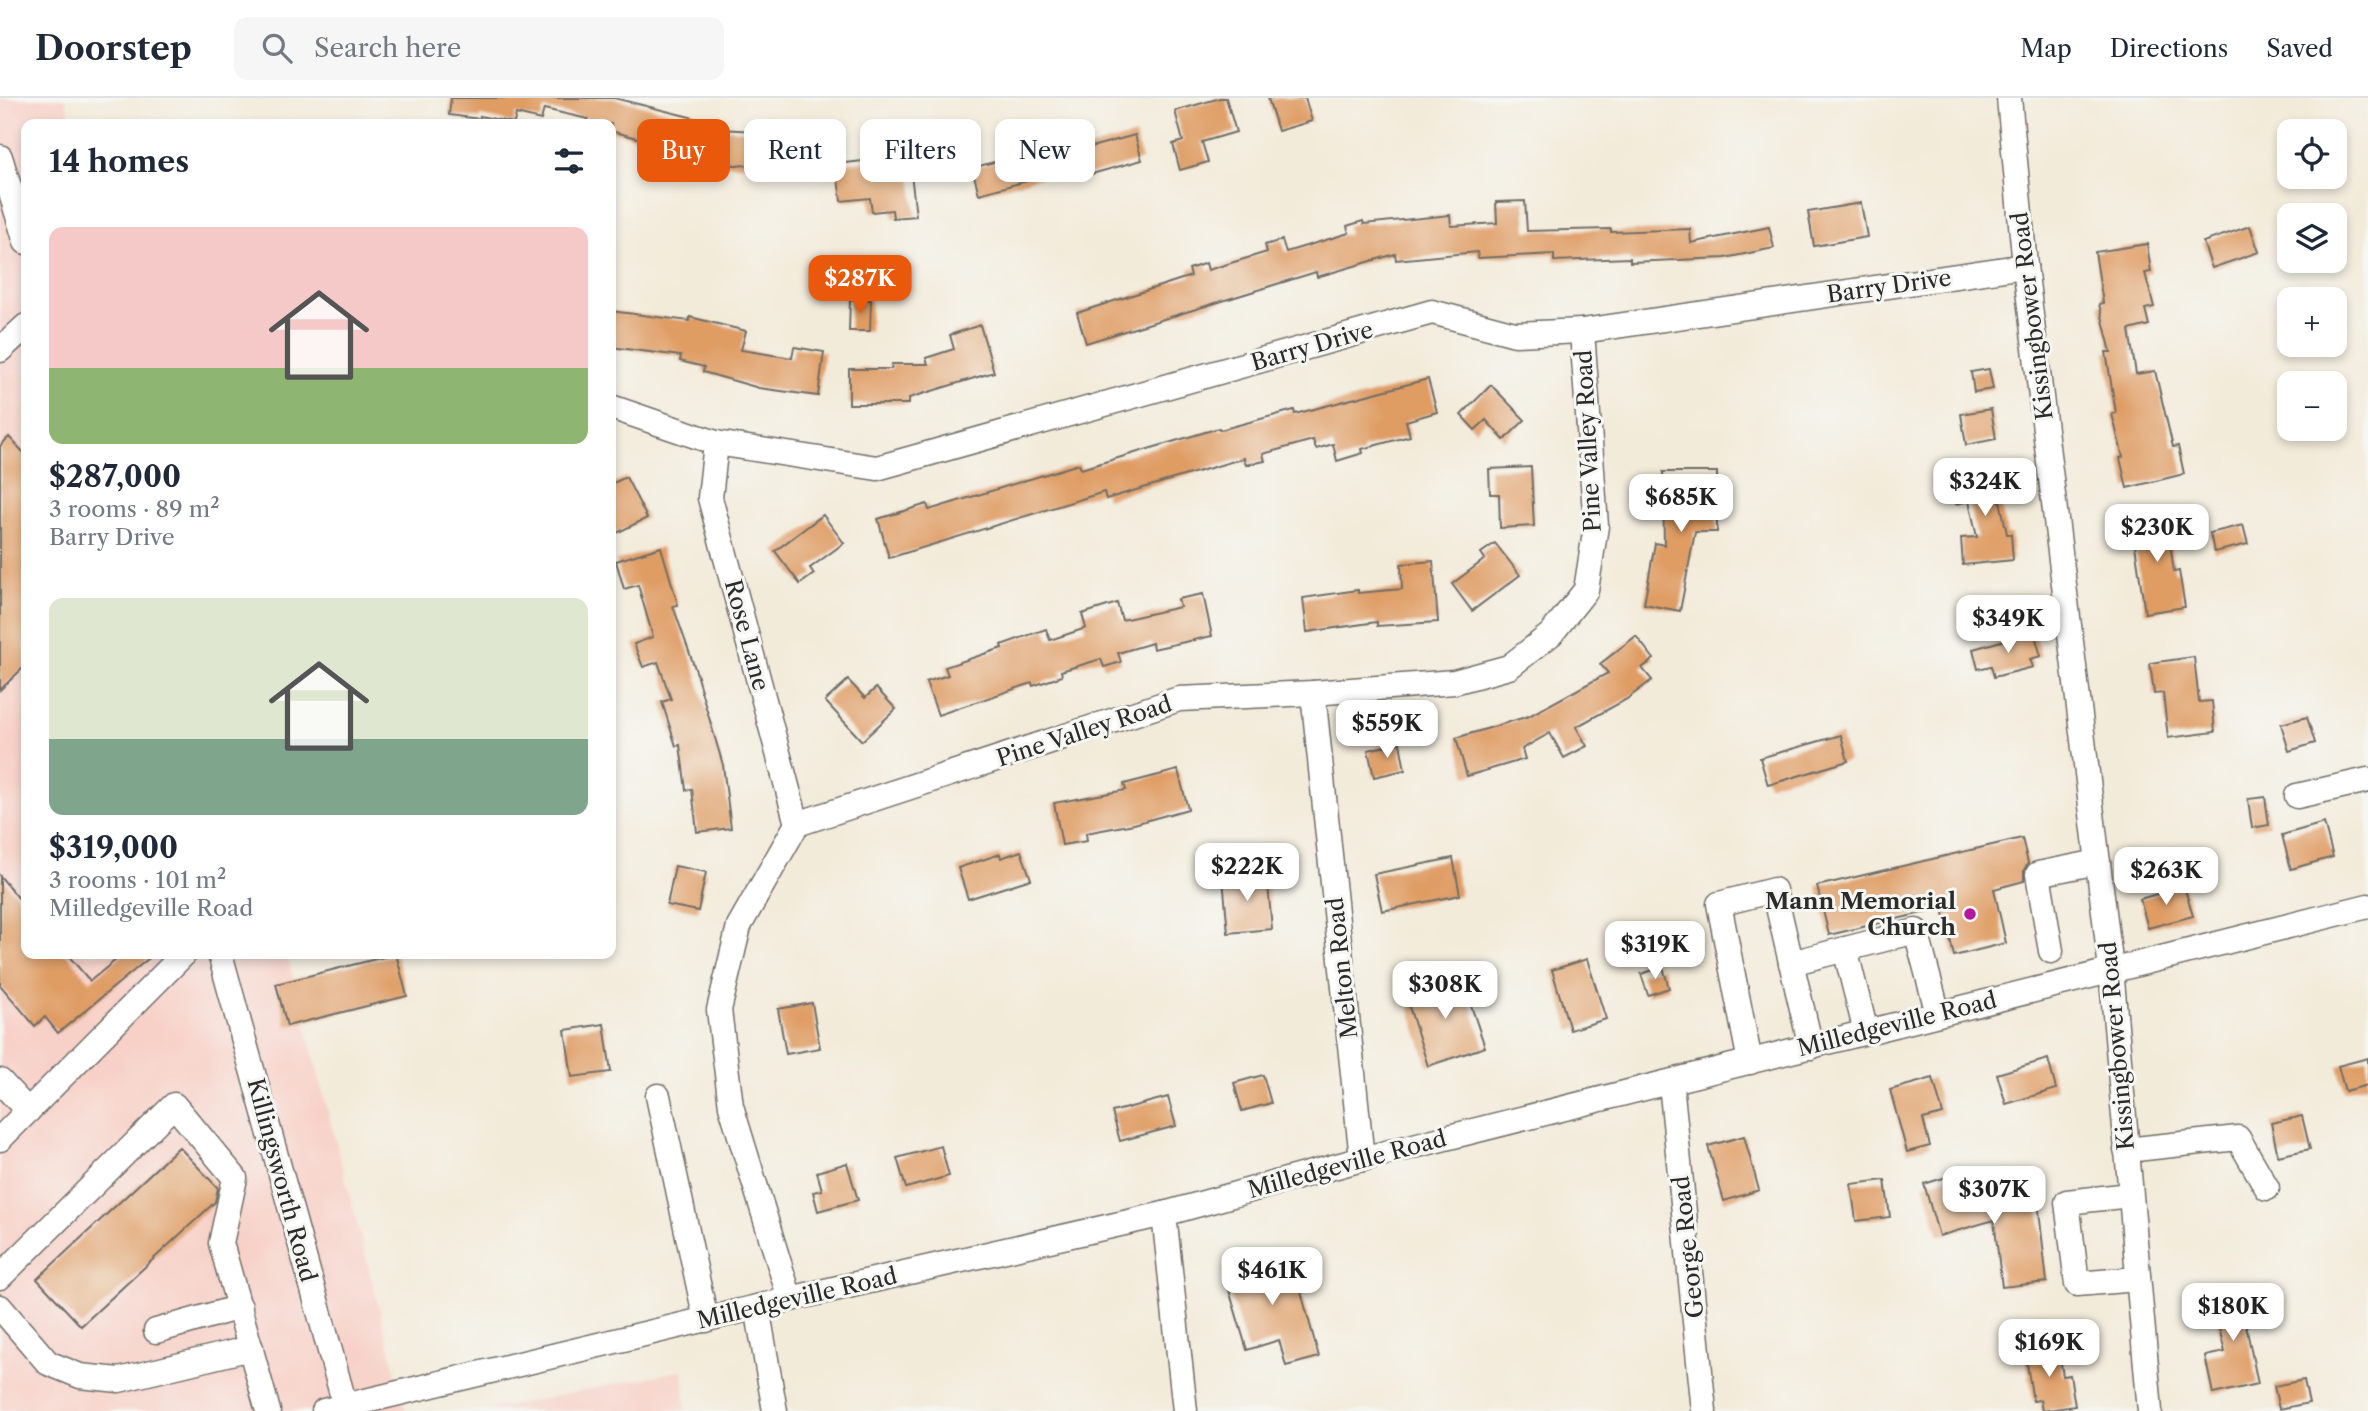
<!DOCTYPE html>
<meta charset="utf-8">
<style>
:root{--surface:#fff;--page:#f6f6f7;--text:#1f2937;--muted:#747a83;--line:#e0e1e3;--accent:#ea580c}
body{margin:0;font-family:"Libre Caslon Text",serif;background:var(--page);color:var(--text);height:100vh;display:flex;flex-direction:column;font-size:26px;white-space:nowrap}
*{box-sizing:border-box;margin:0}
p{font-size:23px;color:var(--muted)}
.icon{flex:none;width:38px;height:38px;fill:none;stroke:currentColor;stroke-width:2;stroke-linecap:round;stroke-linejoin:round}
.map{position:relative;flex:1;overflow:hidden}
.panel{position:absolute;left:21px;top:21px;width:595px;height:840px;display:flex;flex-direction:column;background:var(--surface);border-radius:14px;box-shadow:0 4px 10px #0003}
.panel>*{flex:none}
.guide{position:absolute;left:637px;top:21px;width:665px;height:63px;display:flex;gap:14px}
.controls{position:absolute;left:2277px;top:21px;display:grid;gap:14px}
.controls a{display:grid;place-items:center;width:70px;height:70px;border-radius:14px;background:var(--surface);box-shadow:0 4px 10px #0003;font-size:35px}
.price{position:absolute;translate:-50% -60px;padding:0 16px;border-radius:14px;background:#fff;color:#222;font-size:23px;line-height:46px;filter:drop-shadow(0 2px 4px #0008)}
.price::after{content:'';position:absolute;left:50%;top:42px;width:21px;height:16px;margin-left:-10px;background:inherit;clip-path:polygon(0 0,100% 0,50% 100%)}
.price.selected{background:var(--accent);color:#fff}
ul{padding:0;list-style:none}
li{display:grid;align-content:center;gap:14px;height:371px;padding:0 28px}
li span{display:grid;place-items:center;height:217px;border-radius:14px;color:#555}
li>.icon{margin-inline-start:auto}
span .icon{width:126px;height:126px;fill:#fffc;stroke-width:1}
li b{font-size:30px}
h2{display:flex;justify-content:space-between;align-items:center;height:84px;padding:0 28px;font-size:30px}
.pill{padding:0 24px;border-radius:14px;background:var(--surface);box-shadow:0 4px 10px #0003;font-size:24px;line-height:63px}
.pill.selected{background:var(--accent);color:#fff}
header{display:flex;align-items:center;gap:42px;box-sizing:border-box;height:98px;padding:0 35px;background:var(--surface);border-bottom:2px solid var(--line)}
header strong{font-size:33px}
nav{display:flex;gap:38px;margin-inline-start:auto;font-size:24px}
.search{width:490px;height:63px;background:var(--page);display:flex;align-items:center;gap:18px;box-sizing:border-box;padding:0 24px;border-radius:14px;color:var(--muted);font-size:26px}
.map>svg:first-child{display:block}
.built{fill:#f7d1c8}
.building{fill:#df9c63}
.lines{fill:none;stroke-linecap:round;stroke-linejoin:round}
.minor-casing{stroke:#716e68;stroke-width:27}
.minor{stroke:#fff;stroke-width:24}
.poi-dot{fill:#b5179e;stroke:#f6f6f2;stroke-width:2.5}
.labels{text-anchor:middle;stroke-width:6;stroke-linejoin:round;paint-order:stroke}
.street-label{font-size:23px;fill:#2b2b2b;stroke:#f6f6f2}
.poi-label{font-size:23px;font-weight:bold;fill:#2b2b2b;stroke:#f6f6f2;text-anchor:end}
</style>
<header>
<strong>Doorstep</strong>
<div class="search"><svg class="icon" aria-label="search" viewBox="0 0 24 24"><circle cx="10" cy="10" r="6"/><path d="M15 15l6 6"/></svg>Search here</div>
<nav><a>Map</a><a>Directions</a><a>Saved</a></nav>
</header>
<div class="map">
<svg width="2368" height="1313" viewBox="0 0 2368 1313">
<rect width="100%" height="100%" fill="#f6f6f2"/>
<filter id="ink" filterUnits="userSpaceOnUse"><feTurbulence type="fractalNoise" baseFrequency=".0143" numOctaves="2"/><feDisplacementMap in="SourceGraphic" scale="14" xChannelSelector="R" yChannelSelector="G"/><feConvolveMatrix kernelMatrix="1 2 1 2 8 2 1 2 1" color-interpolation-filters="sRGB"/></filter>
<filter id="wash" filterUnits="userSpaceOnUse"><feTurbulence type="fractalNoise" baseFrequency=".00686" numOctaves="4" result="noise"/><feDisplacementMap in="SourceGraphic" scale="28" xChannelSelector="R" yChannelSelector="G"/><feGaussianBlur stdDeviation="1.57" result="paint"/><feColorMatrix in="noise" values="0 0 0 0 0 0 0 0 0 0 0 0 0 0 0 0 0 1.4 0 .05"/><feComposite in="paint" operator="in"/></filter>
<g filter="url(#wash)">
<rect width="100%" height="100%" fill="#f3ebda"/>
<g class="built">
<polygon points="0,0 65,0 72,26 26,26 26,856 287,856 406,1313 0,1313"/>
<polygon points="683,1272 686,1313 484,1313"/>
</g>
<g id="blocks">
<g class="building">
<polygon points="451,0 614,0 702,22 700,30 776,34 774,69 719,66 719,62 611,33 611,26 587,26 588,21 544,11 541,22 516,16 514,25 480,18 480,21 449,17"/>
<polygon points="1220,0 1226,0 1236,34 1202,44 1208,64 1180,72 1173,46 1183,43 1175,13"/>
<polygon points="1268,0 1305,0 1312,23 1278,33"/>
<polygon points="1135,37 1142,62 1088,77 1080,52"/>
<polygon points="1034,53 1042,79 979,96 972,70"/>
<polygon points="909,58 916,118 893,120 892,112 872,114 870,100 841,103 836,66"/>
<polygon points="1525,103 1527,133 1611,131 1611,134 1690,131 1691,145 1769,129 1774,150 1725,160 1630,164 1630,160 1554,163 1554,156 1478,160 1477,154 1396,162 1395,156 1317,179 1316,174 1086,245 1077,215 1191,178 1189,171 1206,165 1208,172 1267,154 1265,147 1282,142 1286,154 1349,135 1347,128 1363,123 1364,126 1450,117 1451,128 1497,125 1496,104"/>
<polygon points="1861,105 1867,139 1814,148 1808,114"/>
<polygon points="2250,128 2259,154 2212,170 2203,144"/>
<polygon points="2147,146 2151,174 2145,175 2154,209 2145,211 2149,227 2129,232 2136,276 2155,273 2173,349 2178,348 2184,376 2127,390 2120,360 2123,359 2112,316 2116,315 2106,254 2111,254 2099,206 2103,205 2095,154"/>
<polygon points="850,201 871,202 870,233 849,233"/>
<polygon points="611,213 689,223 690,219 746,233 741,252 792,260 794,249 824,254 818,298 759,290 703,274 704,269 680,263 681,258 611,249"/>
<polygon points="980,227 994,274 909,300 909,306 849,306 849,271 891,271 892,266 928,266 926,260 954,251 950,237"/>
<polygon points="1989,271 1993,291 1974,294 1971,274"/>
<polygon points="1428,281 1437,314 1406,323 1410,338 1362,351 1363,355 1337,363 1333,346 1316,351 1313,342 1263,356 1265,363 1246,367 1244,360 1106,401 1104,394 889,460 878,421 927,406 929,412 1079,366 1081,371 1219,330 1220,332 1294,312 1295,316"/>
<polygon points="1491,287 1525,322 1504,342 1486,322 1475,332 1461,317"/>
<polygon points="1991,311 1996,341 1966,347 1961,316"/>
<polygon points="9,339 26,357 26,567 0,592 0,348"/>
<polygon points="1531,369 1534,428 1500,430 1499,396 1490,396 1489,371"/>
<polygon points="2005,372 2010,395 1999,398 2007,436 2011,436 2013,462 1963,467 1961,440 1977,439 1969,403 1956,406 1951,383"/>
<polygon points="1663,374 1717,374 1717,434 1695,434 1680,513 1644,506 1655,445 1664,447"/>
<polygon points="626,379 647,420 611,438 611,386"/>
<polygon points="2166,414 2174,474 2179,473 2185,509 2145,515 2131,420"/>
<polygon points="823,417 844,445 810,470 814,476 800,486 775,453"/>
<polygon points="2243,427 2248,446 2214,454 2210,435"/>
<polygon points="1495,445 1520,477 1472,513 1452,486 1485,461 1481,455"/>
<polygon points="661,449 678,507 673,508 698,579 697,579 723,667 731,730 697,734 692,691 686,692 680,647 676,648 662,604 671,601 658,564 643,569 634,546 653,539 638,487 624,491 616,463"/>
<polygon points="1433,463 1438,524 1377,528 1377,524 1307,534 1303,500 1358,492 1358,495 1402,491 1401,466"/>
<polygon points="1203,496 1212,538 1153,551 1152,545 1118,555 1121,564 1104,569 1101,561 1061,573 1062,578 1033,588 1032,585 938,617 926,584 948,577 945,569 1002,550 1001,547 1046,531 1050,542 1086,530 1082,516 1117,505 1122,522 1180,509 1178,501"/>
<polygon points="2034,534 2041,558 2030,561 2033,569 1994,579 1991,568 1978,571 1973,551"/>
<polygon points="1636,538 1654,561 1642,570 1652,582 1627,601 1576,629 1587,648 1564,660 1550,635 1522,651 1525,661 1467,678 1456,640 1529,618 1608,575 1600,566"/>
<polygon points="2194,559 2199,604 2212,603 2215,634 2168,640 2163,595 2154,596 2150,565"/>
<polygon points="848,582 865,600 876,590 896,611 862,643 825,603"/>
<polygon points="2307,619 2315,645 2289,653 2281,626"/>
<polygon points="1841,637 1848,663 1768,687 1760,660"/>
<polygon points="1400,645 1405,672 1374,679 1368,652"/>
<polygon points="1178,672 1188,711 1134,726 1086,735 1087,743 1062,747 1054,705 1126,692 1124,686"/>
<polygon points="2265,699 2269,727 2252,730 2248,701"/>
<polygon points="2324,725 2333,759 2291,771 2282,737"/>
<polygon points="2022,740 2028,765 2024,772 2024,783 1994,791 2006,845 1954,858 1943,810 1829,837 1817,788"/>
<polygon points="1021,753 1031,781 968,801 958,770 1000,756 1001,760"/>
<polygon points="1453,760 1460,797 1382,813 1374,776"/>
<polygon points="675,768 706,774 698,813 667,807"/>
<polygon points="1267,776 1272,831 1228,835 1223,780"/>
<polygon points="0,778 26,809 26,856 67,856 90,883 123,856 154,856 58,935 45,919 35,928 0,887"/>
<polygon points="2184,788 2193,818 2148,830 2140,801"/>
<polygon points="396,856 407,898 287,928 276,886"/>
<polygon points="1587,861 1606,921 1570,932 1552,872"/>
<polygon points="1663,869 1669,890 1648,897 1641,876"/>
<polygon points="1461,878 1485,949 1428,968 1405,896"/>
<polygon points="812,905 820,950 786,956 778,911"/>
<polygon points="604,926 611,974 572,979 565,932"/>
<polygon points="2368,960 2368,987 2345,993 2338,968"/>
<polygon points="2048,961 2056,991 2006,1006 1997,976"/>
<polygon points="1263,977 1271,1005 1242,1013 1234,985"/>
<polygon points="1933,980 1943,1016 1923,1021 1930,1048 1907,1054 1890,992"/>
<polygon points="1168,999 1176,1028 1120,1043 1112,1014"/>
<polygon points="2302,1018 2310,1051 2278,1058 2271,1025"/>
<polygon points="1744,1038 1759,1092 1724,1103 1708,1048"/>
<polygon points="941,1048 949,1078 906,1090 897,1060"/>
<polygon points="179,1049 218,1090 215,1104 81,1228 37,1181"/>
<polygon points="847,1065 858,1102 818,1113 813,1094 822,1092 817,1074"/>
<polygon points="1963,1074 1972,1103 2037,1095 2047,1184 2002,1189 1994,1122 1939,1138 1924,1086"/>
<polygon points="1885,1082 1890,1119 1856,1123 1851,1086"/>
<polygon points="1290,1154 1319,1259 1286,1268 1279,1242 1247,1252 1223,1172"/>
<polygon points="2252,1189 2258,1214 2244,1218 2258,1286 2213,1296 2205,1258 2225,1254 2211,1199"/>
<polygon points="2058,1248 2063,1278 2070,1277 2075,1308 2042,1313 2040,1302 2033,1303 2025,1254"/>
<polygon points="2304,1282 2309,1305 2279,1311 2274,1288"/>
</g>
</g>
</g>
<g filter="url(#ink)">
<use href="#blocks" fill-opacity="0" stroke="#716e68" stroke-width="2"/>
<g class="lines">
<g class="minor-casing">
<g id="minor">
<polyline points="2009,0 2025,168 2111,871 2150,1313"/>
<polyline points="0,59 26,144"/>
<polyline points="0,252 26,228"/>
<polyline points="611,309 716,345 877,370 1432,214 1515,236 1582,233 2025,168"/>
<polyline points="716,345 710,400 797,726"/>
<polyline points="1313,595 1362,1061"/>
<polyline points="2297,698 2368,682"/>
<polyline points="1845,851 1866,934"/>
<polyline points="2051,853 2038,776 2098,764"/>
<polyline points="220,856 345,1307"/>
<polyline points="1791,865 1916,833 1938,916"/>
<polyline points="1750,964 1719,806 1774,792 1811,949"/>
<polyline points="0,983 28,1013"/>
<polyline points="1671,985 1704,1313"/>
<polyline points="658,998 706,1222"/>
<polyline points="0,1041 184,856"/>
<polyline points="2126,1052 2238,1040 2267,1090"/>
<polyline points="2130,1097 2067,1104 2077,1186 2137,1181"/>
<polyline points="1164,1116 1185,1313"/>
<polyline points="0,1179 174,1007 235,1080 221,1145 268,1313"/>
<polyline points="790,1201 731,1008 719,912 739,828 797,726 1179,601 1313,595 1454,584 1509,569 1551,536 1586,492 1596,428 1582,233"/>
<polyline points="0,1209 48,1265 80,1278 119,1282 251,1250"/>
<polyline points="757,1209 775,1313"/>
<polyline points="156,1233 240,1209"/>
<polyline points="324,1313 790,1201 1164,1116 1362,1061 2368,808"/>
</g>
</g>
<use href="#minor" class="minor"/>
</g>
</g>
<circle class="poi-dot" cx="1970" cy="816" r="7"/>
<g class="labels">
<g class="street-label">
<text transform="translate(1889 188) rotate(-8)" y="8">Barry Drive</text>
<text transform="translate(2032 218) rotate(-97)" y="8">Kissingbower Road</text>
<text transform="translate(1312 248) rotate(-16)" y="8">Barry Drive</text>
<text transform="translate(1588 343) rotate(-93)" y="8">Pine Valley Road</text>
<text transform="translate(747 537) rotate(75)" y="8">Rose Lane</text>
<text transform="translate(1084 633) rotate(-18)" y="8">Pine Valley Road</text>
<text transform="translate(1342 870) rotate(-96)" y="8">Melton Road</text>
<text transform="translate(1897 926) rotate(-14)" y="8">Milledgeville Road</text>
<text transform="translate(2117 948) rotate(-95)" y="8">Kissingbower Road</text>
<text transform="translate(1347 1066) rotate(-15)" y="8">Milledgeville Road</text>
<text transform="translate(282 1082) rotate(75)" y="8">Killingsworth Road</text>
<text transform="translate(1688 1149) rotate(-96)" y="8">George Road</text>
<text transform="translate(797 1200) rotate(-13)" y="8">Milledgeville Road</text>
</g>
<g class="poi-label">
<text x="1956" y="811">Mann Memorial<tspan x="1956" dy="26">Church</tspan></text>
</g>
</g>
</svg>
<div class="controls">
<a><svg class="icon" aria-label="locate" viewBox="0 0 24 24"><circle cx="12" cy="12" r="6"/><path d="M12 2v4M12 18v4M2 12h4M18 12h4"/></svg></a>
<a><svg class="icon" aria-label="layers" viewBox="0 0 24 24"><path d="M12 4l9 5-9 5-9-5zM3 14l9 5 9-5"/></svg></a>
<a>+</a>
<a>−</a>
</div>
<b class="price selected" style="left:860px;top:217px">$287K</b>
<b class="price" style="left:1985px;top:420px">$324K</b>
<b class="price" style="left:1681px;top:436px">$685K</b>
<b class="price" style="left:2157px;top:466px">$230K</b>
<b class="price" style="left:2008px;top:557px">$349K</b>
<b class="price" style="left:1387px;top:662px">$559K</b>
<b class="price" style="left:1247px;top:805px">$222K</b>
<b class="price" style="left:2166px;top:809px">$263K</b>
<b class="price" style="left:1655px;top:883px">$319K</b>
<b class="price" style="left:1445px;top:923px">$308K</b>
<b class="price" style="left:1994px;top:1128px">$307K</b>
<b class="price" style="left:1272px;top:1209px">$461K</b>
<b class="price" style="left:2233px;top:1245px">$180K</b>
<b class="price" style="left:2049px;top:1281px">$169K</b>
<div class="guide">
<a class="pill selected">Buy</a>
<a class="pill">Rent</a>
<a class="pill">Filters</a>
<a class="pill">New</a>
</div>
<section class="panel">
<h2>14 homes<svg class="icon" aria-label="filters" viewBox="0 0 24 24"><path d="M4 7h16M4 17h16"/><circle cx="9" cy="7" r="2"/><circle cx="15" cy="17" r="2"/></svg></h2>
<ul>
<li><span style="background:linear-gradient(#f6c9c9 65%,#8fb573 0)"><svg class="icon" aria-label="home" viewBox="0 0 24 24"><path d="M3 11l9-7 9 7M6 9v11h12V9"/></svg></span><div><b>$287,000</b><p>3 rooms · 89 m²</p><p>Barry Drive</p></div></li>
<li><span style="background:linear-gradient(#dfe7d0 65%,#7fa58c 0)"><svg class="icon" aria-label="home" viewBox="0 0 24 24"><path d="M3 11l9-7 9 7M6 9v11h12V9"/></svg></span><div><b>$319,000</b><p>3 rooms · 101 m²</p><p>Milledgeville Road</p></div></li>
</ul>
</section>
</div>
